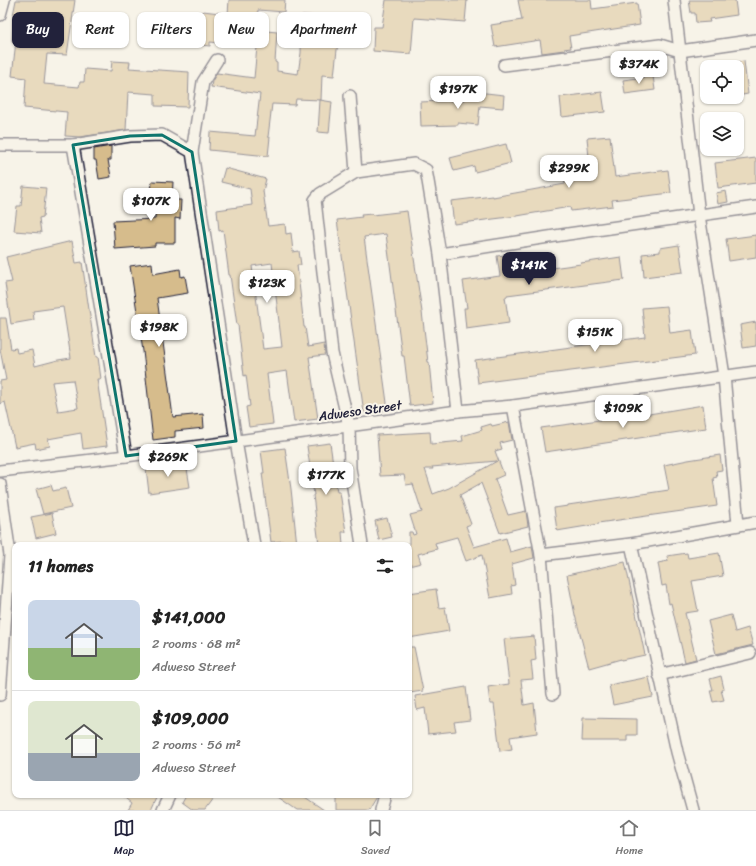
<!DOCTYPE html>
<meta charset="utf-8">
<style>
:root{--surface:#fff;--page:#f6f6f6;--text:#222;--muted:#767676;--line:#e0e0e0;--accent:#22223b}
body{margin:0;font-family:Sriracha,sans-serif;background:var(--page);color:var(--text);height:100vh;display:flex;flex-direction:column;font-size:15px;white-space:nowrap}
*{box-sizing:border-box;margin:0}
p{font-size:13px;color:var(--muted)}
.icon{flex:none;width:22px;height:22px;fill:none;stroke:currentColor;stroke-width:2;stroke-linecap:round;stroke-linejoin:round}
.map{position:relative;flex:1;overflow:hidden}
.sheet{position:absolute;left:12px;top:542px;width:400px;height:256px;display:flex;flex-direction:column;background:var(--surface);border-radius:8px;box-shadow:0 1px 3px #0004}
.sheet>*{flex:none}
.guide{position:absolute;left:12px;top:12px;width:400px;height:36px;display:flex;gap:8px}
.controls{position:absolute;left:700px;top:60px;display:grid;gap:8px}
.controls a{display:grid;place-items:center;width:44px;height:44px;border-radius:8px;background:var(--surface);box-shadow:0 1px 3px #0004;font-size:20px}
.price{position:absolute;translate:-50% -34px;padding:0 9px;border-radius:8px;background:#fff;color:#222;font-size:13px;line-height:26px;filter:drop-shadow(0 1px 2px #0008)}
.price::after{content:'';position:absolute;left:50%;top:24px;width:12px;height:9px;margin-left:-6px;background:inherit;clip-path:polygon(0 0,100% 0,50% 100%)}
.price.selected{background:var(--accent);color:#fff}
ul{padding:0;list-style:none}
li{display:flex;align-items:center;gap:12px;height:100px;padding:0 16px}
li+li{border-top:1px solid var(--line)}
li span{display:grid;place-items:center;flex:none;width:112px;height:80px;border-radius:8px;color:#555}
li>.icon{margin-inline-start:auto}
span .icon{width:48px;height:48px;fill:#fffc;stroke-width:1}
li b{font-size:17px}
h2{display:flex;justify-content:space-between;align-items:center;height:48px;padding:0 16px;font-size:17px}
.tag{padding:0 14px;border-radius:8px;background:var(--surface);box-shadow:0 1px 3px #0004;font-size:14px;line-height:36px}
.tag.selected{background:var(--accent);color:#fff}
.tab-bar{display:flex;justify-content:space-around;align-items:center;height:56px;border-top:1px solid var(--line);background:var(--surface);font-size:11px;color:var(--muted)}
.tab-bar a{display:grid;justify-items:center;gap:2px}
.tab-bar .selected{color:var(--accent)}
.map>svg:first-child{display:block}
.building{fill:#d6bc8c;stroke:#22223b;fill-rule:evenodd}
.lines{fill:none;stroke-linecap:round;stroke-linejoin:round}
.street-casing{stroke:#22223b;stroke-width:14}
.street{stroke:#f7f3e8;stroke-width:11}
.marked{fill:none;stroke:#0f766e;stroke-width:3;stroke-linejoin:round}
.labels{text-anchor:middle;stroke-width:4;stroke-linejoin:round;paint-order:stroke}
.street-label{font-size:13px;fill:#22223b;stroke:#f7f3e8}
</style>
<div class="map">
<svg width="756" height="810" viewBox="0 0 756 810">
<rect width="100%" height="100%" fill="#f7f3e8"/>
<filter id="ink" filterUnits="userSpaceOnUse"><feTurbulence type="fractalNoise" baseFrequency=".025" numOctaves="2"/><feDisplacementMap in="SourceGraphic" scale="8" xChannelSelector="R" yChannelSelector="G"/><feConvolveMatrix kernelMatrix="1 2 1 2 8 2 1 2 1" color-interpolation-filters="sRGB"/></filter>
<g filter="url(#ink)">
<g class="building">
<polygon points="16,0 75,0 67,55 47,54 44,84 79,87 80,82 84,82 85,69 111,71 112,61 130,62 129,68 189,72 188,107 155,106 155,94 128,92 126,130 80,137 65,136 67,112 24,108 26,78 12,76 16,41 12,41 13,15"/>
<polygon points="229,0 285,0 284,12 258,10 256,30 277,32 275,62 277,63 277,71 298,74 301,53 302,15 344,17 343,42 338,41 334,76 322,75 321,100 296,99 295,105 272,104 268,137 270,137 268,156 209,150 210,132 255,136 260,94 211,87 212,81 217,73 254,78 257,47 210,42 210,46 199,45 200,38 149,35 151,14 203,18 203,11 228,14"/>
<polygon points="386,0 467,0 465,22 414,18 411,54 373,51 374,27 382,27"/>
<polygon points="518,0 591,0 592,9 637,3 640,25 569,36 571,48 564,49 564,50 542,53 540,40 495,47 491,25 522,20"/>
<polygon points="689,0 735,0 737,15 709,19 710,22 696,23 695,13 691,13"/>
<polygon points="744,61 748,94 737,96 737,62"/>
<polygon points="653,76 655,90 625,94 623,80"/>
<polygon points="468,91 504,95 503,108 480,106 478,125 458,123 458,125 421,126 420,102 464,100 464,96 467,96"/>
<polygon points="602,92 605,112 562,117 560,97"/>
<polygon points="320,100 332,102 329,133 318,132"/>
<polygon points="610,136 615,177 668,170 671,193 612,200 613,206 571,211 570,207 517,216 454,224 451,201 493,196 493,197 565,184 562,160 589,157 587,138"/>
<polygon points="506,144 511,163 475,172 474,166 454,171 450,158"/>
<polygon points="111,146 111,160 108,160 111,177 99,179 96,160 94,160 94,149"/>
<polygon points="756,158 756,183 718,188 715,163"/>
<path d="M225,168L266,179L263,191L268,226L285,224L286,234L291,233L293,252L299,251L301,265H297L304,327H305L308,347L324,344L325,355L309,357L318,419L294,422L287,371L267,374L273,424L249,427L246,407L250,406L246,375L244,376L238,325H237L230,275H229L223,230L219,231L217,210L252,205L250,189L221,182ZM272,263L282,347L263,349L252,266Z"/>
<polygon points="152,181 173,182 172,200 181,200 180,219 175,218 175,243 155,243 155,246 115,249 113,221 155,219 156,198 155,196 151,196"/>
<polygon points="23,186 46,188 43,217 39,218 41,233 14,231 17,206 21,206"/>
<polygon points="726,191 728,202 718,204 716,193"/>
<polygon points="407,211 422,312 428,362 429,362 433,403 410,406 404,356 402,356 386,234 364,237 388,410 364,413 337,220 362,217 361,215 372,214 372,215"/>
<polygon points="756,235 756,257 729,261 726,239"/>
<path d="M72,241L76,263L82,262L96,357H98L101,379H97L107,446L83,449L81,433L48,439L50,446L36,449L35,443L15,447L5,402L0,404V381L6,380L0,349V318H6L11,349L16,348L17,353L32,350L35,366L58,360L71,358L63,307L33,311L34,320L11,324L5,283L12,282L6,257ZM73,380L78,408L58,411L52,382Z"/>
<polygon points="679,245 683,272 644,277 642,254 660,252 660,248"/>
<polygon points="512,254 515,273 581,264 581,263 621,257 624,280 507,295 507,297 505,297 509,323 466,329 464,308 467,308 463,281 500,276 497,256"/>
<polygon points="152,263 153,274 180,269 181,277 185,276 188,293 157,298 173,417 203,414 204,428 175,431 175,437 153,440 143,351 130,266"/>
<polygon points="667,306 670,333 692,330 695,355 478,383 475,360 645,337 642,308"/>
<polygon points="756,322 756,346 743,348 740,325"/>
<polygon points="703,405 706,428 545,452 541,428 643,414 643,415"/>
<path d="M509,422L512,440L500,443L502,449L495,451L504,475L495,479L508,515L526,511L528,526L500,533L481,483L460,495L471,524L466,526L474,547L506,538L510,552L532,546L534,558L512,564L515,585L511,586L512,594L490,598L482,555L466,561L457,537L435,543L437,549L418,554L421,563L409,566V532H412L413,535L416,534L410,515L422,512L413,484L406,485L404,475L380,476L377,435L430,432L431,444L463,441L462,436L482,430L481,427L491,424L492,426ZM497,461L449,488L433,494L425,469H433L432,467Z"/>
<polygon points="330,443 337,492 340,492 346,532 342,532 343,545 319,545 313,495 314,495 307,446"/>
<polygon points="285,448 291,489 297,545 284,545 283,541 271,542 262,473 264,473 261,451"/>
<polygon points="720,455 722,470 716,471 717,477 713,478 717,506 598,523 599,524 557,531 554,508 568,506 568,505 669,490 664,465 688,460"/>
<polygon points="186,463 190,487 149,493 146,468"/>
<polygon points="51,485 53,491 66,488 71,508 43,514 36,489"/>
<polygon points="52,513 56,533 36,538 31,517"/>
<polygon points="387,518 392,537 379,540 375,521"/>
<polygon points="687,553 688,558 719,553 723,576 692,581 698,611 685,613 696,659 685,662 671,603 669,604 666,585 662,586 658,563 668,561 667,556"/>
<polygon points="625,562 645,655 621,660 621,659 589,668 575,615 567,575"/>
<polygon points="436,589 439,608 445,607 449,631 409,638 409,593"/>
<polygon points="731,615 735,632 748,628 753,645 716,654 708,621"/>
<polygon points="534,636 536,660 531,661 533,679 521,680 524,705 534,703 537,733 510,737 512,749 500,751 494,704 490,704 488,687 509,684 504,639"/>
<polygon points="409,647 414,647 423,691 409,693"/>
<polygon points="721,676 724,689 721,690 724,700 713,702 710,690 713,690 710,679"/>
<polygon points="649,677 653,697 613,705 609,685"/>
<polygon points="466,687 470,720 454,722 456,731 428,734 425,708 417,710 415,696"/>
<polygon points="583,718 637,719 637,735 627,735 627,741 582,741"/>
<polygon points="122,795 158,795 151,810 128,810 132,803"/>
<polygon points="186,795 216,795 205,810 193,810 182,802"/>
<polygon points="275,795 302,795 324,810 297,810"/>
<polygon points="336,795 378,795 369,810 336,810"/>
</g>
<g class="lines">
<g class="street-casing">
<g id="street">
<polyline points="674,0 699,215 724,376 738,524"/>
<polyline points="0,15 4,0"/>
<polyline points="504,65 660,45 680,51 756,40"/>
<polyline points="350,96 356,172"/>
<polyline points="0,145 73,145"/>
<polyline points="192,152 203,82 217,60"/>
<polyline points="440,254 568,234 756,207"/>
<polyline points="513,406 541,555 631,544 756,522"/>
<polyline points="126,456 73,145 130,136 162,135 192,152 236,441 254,545"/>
<polyline points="0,471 126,456 458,411 513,406 756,372"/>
<polyline points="0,484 10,555 0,695"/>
<polyline points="631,544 677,752 693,810"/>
<polyline points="362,545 350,468 349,426 332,353 315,200 320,194 356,172 414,164 426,170 428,181 440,254 458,411"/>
<polyline points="541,555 553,694"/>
<polyline points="659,675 750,653"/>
<polyline points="163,810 170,795"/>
<polyline points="381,810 385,795"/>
</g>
</g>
<use href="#street" class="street"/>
</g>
</g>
<path d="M0 0H756V810H0ZM162,135L192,152L236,441L126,456L73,145L130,136Z" fill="#f7f3e8" fill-opacity=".55" fill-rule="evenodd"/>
<path class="marked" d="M162,135L192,152L236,441L126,456L73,145L130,136Z"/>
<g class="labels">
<g class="street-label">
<text transform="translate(360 410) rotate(-8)" y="5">Adweso Street</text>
</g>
</g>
</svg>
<div class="controls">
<a><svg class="icon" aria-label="locate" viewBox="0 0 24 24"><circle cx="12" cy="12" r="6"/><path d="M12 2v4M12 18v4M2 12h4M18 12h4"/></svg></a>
<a><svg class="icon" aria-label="layers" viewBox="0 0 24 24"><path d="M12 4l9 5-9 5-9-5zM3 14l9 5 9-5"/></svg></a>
</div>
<b class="price" style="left:639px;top:85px">$374K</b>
<b class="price" style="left:458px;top:110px">$197K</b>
<b class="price" style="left:569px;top:189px">$299K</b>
<b class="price" style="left:151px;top:222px">$107K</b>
<b class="price selected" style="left:529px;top:286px">$141K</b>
<b class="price" style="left:267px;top:304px">$123K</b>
<b class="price" style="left:159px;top:348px">$198K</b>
<b class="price" style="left:595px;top:353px">$151K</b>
<b class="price" style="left:623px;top:429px">$109K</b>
<b class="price" style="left:168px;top:478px">$269K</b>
<b class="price" style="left:326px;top:496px">$177K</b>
<div class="guide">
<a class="tag selected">Buy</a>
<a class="tag">Rent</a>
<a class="tag">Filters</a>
<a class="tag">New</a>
<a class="tag">Apartment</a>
</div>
<section class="sheet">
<h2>11 homes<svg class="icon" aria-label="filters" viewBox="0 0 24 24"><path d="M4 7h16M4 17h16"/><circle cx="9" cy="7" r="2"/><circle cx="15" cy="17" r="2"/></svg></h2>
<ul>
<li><span style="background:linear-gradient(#c9d6e8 60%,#8fb573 0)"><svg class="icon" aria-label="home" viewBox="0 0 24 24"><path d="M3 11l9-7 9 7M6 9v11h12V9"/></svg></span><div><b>$141,000</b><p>2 rooms · 68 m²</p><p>Adweso Street</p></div></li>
<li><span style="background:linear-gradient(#dfe7d0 65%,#9aa5b1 0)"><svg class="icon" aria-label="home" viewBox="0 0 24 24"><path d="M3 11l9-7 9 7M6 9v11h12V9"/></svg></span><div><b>$109,000</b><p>2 rooms · 56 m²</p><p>Adweso Street</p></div></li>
</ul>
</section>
</div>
<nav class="tab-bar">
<a class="selected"><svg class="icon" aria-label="map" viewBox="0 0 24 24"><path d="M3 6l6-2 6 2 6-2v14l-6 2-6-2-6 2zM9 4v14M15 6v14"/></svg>Map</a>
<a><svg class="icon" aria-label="saved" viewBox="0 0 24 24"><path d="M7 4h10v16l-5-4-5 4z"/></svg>Saved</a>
<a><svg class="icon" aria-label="home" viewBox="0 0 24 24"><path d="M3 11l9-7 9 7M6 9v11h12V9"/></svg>Home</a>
</nav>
